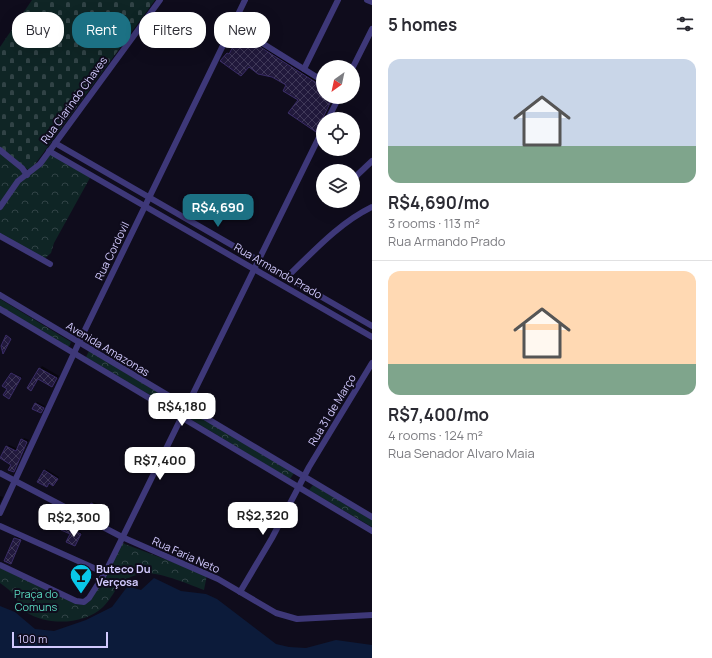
<!DOCTYPE html>
<meta charset="utf-8">
<style>
:root{--surface:#fff;--page:#f2f2f3;--text:#2b2b33;--muted:#7c7c81;--line:#e1e1e2;--accent:#1c7184}
body{margin:0;font-family:Manrope,sans-serif;background:var(--page);color:var(--text);height:100vh;display:flex;flex-direction:column;font-size:15px;white-space:nowrap}
*{box-sizing:border-box;margin:0}
p{font-size:13px;color:var(--muted)}
.icon{flex:none;width:22px;height:22px;fill:none;stroke:currentColor;stroke-width:2;stroke-linecap:round;stroke-linejoin:round}
.map{position:relative;flex:1;overflow:hidden}
.sheet{display:flex;flex-direction:column;background:var(--surface);width:340px}
.sheet>*{flex:none}
.banner{position:absolute;left:12px;top:12px;width:300px;height:36px;display:flex;gap:8px}
.needle{width:26px;rotate:213deg}
.tools{position:absolute;left:316px;top:60px;display:grid;gap:8px}
.tools a{display:grid;place-items:center;width:44px;height:44px;border-radius:50%;background:var(--surface);box-shadow:0 4px 16px #0002;font-size:20px}
.scale{position:absolute;left:12px;bottom:10px;width:96px;box-sizing:border-box;padding-left:4px;border:2px solid #d1c9fd;border-top:0;font-size:11px;line-height:14px;white-space:nowrap;color:#d1c9fd;-webkit-text-stroke:3px #0f0c1c;paint-order:stroke}
.price{position:absolute;translate:-50% -34px;padding:0 9px;border-radius:8px;background:#fff;color:#222;font-size:13px;line-height:26px;filter:drop-shadow(0 1px 2px #0008)}
.price::after{content:'';position:absolute;left:50%;top:24px;width:12px;height:9px;margin-left:-6px;background:inherit;clip-path:polygon(0 0,100% 0,50% 100%)}
.price.current{background:var(--accent);color:#fff}
ul{padding:0;list-style:none}
li{display:grid;align-content:center;gap:8px;height:212px;padding:0 16px}
li+li{border-top:1px solid var(--line)}
li span{display:grid;place-items:center;height:124px;border-radius:12px;color:#555}
li>.icon{margin-inline-start:auto}
span .icon{width:72px;height:72px;fill:#fffc;stroke-width:1}
li b{font-size:17px}
h2{display:flex;justify-content:space-between;align-items:center;height:48px;padding:0 16px;font-size:17px}
.pill{padding:0 14px;border-radius:16px;background:var(--surface);box-shadow:0 4px 16px #0002;font-size:14px;line-height:36px}
.pill.current{background:var(--accent);color:#fff}
main{display:flex;flex:1;min-height:0}
.map>svg:first-child{display:block}
.forest{fill:url(#forest-crowns)}
.cemetery{fill:url(#cemetery-stones)}
.water{fill:#0c1b3a}
.shadow{fill:#0007}
.building{fill:url(#building-cross-hatch);stroke:#3a2c67}
.lines{fill:none;stroke-linecap:round;stroke-linejoin:round}
.minor{stroke:#3e3879;stroke-width:6}
.labels{text-anchor:middle;stroke-width:4;stroke-linejoin:round;paint-order:stroke}
.street-label{font-size:11px;fill:#d1c9fd;stroke:#0f0c1c}
.poi-label{font-size:11px;font-weight:bold;fill:#d1c9fd;stroke:#0f0c1c;text-anchor:start}
.park-label{font-size:11px;fill:#59d9bf;stroke:#0f0c1c}
</style>
<main>
<div class="map">
<svg width="372" height="658" viewBox="0 0 372 658">
<defs>
<pattern id="forest-crowns" width="20" height="18" patternUnits="userSpaceOnUse"><rect width="20" height="18" fill="#0f2525"/><path d="M2 6a3 3 0 1 1 6 0M12 15a3 3 0 1 1 6 0" fill="none" stroke="#314346"/></pattern>
<pattern id="cemetery-stones" width="16" height="16" patternUnits="userSpaceOnUse"><rect width="16" height="16" fill="#0f2525"/><path d="M2 7V4a2 2 0 0 1 4 0v3zM10 15v-3a2 2 0 0 1 4 0v3z" fill="#314346"/></pattern>
<pattern id="building-cross-hatch" width="8" height="8" patternUnits="userSpaceOnUse"><rect width="8" height="8" fill="#21193c"/><path d="M0 0l8 8M0 8l8-8" fill="none" stroke="#403959"/></pattern>
</defs>
<rect width="100%" height="100%" fill="#0f0c1c"/>
<g class="forest">
<polygon points="0,150 27,175 49,152 91,176 54,243 51,253 43,260 0,235"/>
<polygon points="0,299 71,342 69,347 0,306"/>
<polygon points="89,351 180,406 177,411 86,357"/>
<polygon points="193,413 294,473 290,479 189,418"/>
<polygon points="313,485 372,520 372,527 309,490"/>
<path d="M122,543L207,575L204,590C188,584 156,570 140,574C115,580 118,592 103,607C84,625 47,626 26,612C20,608 17,598 12,593C9,589 4,586 0,583V568L77,603L88,599Z"/>
</g>
<polygon class="cemetery" points="32,0 155,0 30,171 0,149 0,47"/>
<polygon class="water" points="154,578 181,591 206,594 217,599 276,644 289,647 306,648 336,640 372,645 372,658 0,658 0,606 15,612 35,629 54,631 86,620 112,607 127,587 130,587 141,590"/>
<g class="shadow">
<polygon points="243,33 323,83 323,97 334,97 316,131 299,100 287,85 272,76 249,66 222,61 231,52"/>
<polygon points="42,366 59,376 52,386 39,379 31,390 28,388"/>
<polygon points="13,373 22,377 10,396 9,389"/>
<polygon points="37,402 45,406 41,412 36,404"/>
<polygon points="24,438 29,440 14,471 6,447 9,445 18,449"/>
<polygon points="46,469 59,477 55,484 38,481"/>
<polygon points="0,496 3,497 0,503"/>
<polygon points="93,502 100,505 96,513 88,511"/>
<polygon points="71,514 78,517 71,531 63,529"/>
<polygon points="75,529 82,533 75,545 73,531"/>
<polygon points="17,536 22,538 11,563 5,561"/>
</g>
<g class="building">
<polygon points="240,34 323,87 323,97 333,97 316,132 288,113 298,100 283,91 286,85 272,77 258,74 249,67 241,76 220,61 227,53 229,54"/>
<polygon points="6,335 11,339 3,354 1,346"/>
<polygon points="39,368 57,378 52,387 38,379 31,391 27,388"/>
<polygon points="11,373 21,378 9,399 3,395 7,389 2,386"/>
<polygon points="35,403 44,408 41,413 32,409"/>
<polygon points="21,439 27,442 14,472 8,470 11,465 0,458 6,446 16,451"/>
<polygon points="44,470 58,479 53,486 49,483 47,487 37,482"/>
<polygon points="91,503 99,507 95,515 87,511"/>
<polygon points="69,515 77,519 70,534 61,530"/>
<polygon points="72,530 81,534 75,546 66,542"/>
<polygon points="14,538 21,540 11,564 4,561"/>
</g>
<g class="lines">
<g class="minor">
<polyline points="367,0 372,2"/>
<polyline points="233,25 323,81"/>
<polyline points="353,67 372,29"/>
<polyline points="304,69 338,0"/>
<polyline points="328,119 339,97"/>
<polyline points="55,143 372,326"/>
<polyline points="0,150 22,168 27,175"/>
<polyline points="49,151 372,337"/>
<polyline points="353,179 372,161"/>
<polyline points="0,207 18,181 40,164 160,0"/>
<polyline points="0,236 50,264"/>
<path d="M287,277C313,252 339,223 372,207"/>
<polyline points="0,295 372,517"/>
<polyline points="0,309 372,531"/>
<polyline points="0,473 122,537 218,579 276,613 297,619 372,615"/>
<polyline points="0,513 81,338 245,0"/>
<polyline points="0,526 105,573"/>
<polyline points="0,565 76,601 84,602 89,598 105,573 323,129"/>
<polyline points="240,592 272,538 309,467 372,363"/>
</g>
</g>
<defs>
<g id="bar-pin" transform="scale(1.15)"><path d="M0 17L-7.5 6A9.5 9.5 0 1 1 7.5 6Z" fill="#09c7e8" stroke="#0f0c1c"/><path d="M-6-5H6L.8 .8V4.5H3.5V6h-7V4.5H-.8V.8Z" fill="#111"/></g>
</defs>
<g fill-rule="evenodd">
<use href="#bar-pin" x="81" y="575"/>
</g>
<g class="labels">
<g class="street-label">
<text transform="translate(74 100) rotate(-54)" y="4">Rua Clarindo Chaves</text>
<text transform="translate(112 251) rotate(-64)" y="4">Rua Cordovil</text>
<text transform="translate(278 271) rotate(30)" y="4">Rua Armando Prado</text>
<text transform="translate(108 349) rotate(31)" y="4">Avenida Amazonas</text>
<text transform="translate(332 410) rotate(-59)" y="4">Rua 31 de Março</text>
<text transform="translate(186 555) rotate(24)" y="4">Rua Faria Neto</text>
</g>
<g class="poi-label">
<text x="96" y="573">Buteco Du<tspan x="96" dy="13">Verçosa</tspan></text>
</g>
<g class="park-label">
<text x="36" y="598">Praça do<tspan x="36" dy="13">Comuns</tspan></text>
</g>
</g>
</svg>
<div class="tools">
<a><svg class="needle" viewBox="-14 -14 28 28"><path d="M0-13l5 13h-10z" fill="#e53935"/><path d="M0 13l5-13h-10z" fill="#7c7c81"/></svg></a>
<a><svg class="icon" aria-label="locate" viewBox="0 0 24 24"><circle cx="12" cy="12" r="6"/><path d="M12 2v4M12 18v4M2 12h4M18 12h4"/></svg></a>
<a><svg class="icon" aria-label="layers" viewBox="0 0 24 24"><path d="M12 4l9 5-9 5-9-5zM3 14l9 5 9-5"/></svg></a>
</div>
<div class="scale">100 m</div>
<b class="price current" style="left:218px;top:228px">R$4,690</b>
<b class="price" style="left:182px;top:427px">R$4,180</b>
<b class="price" style="left:160px;top:481px">R$7,400</b>
<b class="price" style="left:263px;top:536px">R$2,320</b>
<b class="price" style="left:74px;top:538px">R$2,300</b>
<div class="banner">
<a class="pill">Buy</a>
<a class="pill current">Rent</a>
<a class="pill">Filters</a>
<a class="pill">New</a>
</div>
</div>
<section class="sheet">
<h2>5 homes<svg class="icon" aria-label="filters" viewBox="0 0 24 24"><path d="M4 7h16M4 17h16"/><circle cx="9" cy="7" r="2"/><circle cx="15" cy="17" r="2"/></svg></h2>
<ul>
<li><span style="background:linear-gradient(#c9d6e8 70%,#7fa58c 0)"><svg class="icon" aria-label="home" viewBox="0 0 24 24"><path d="M3 11l9-7 9 7M6 9v11h12V9"/></svg></span><div><b>R$4,690/mo</b><p>3 rooms · 113 m²</p><p>Rua Armando Prado</p></div></li>
<li><span style="background:linear-gradient(#ffd9b3 75%,#7fa58c 0)"><svg class="icon" aria-label="home" viewBox="0 0 24 24"><path d="M3 11l9-7 9 7M6 9v11h12V9"/></svg></span><div><b>R$7,400/mo</b><p>4 rooms · 124 m²</p><p>Rua Senador Alvaro Maia</p></div></li>
</ul>
</section>
</main>
